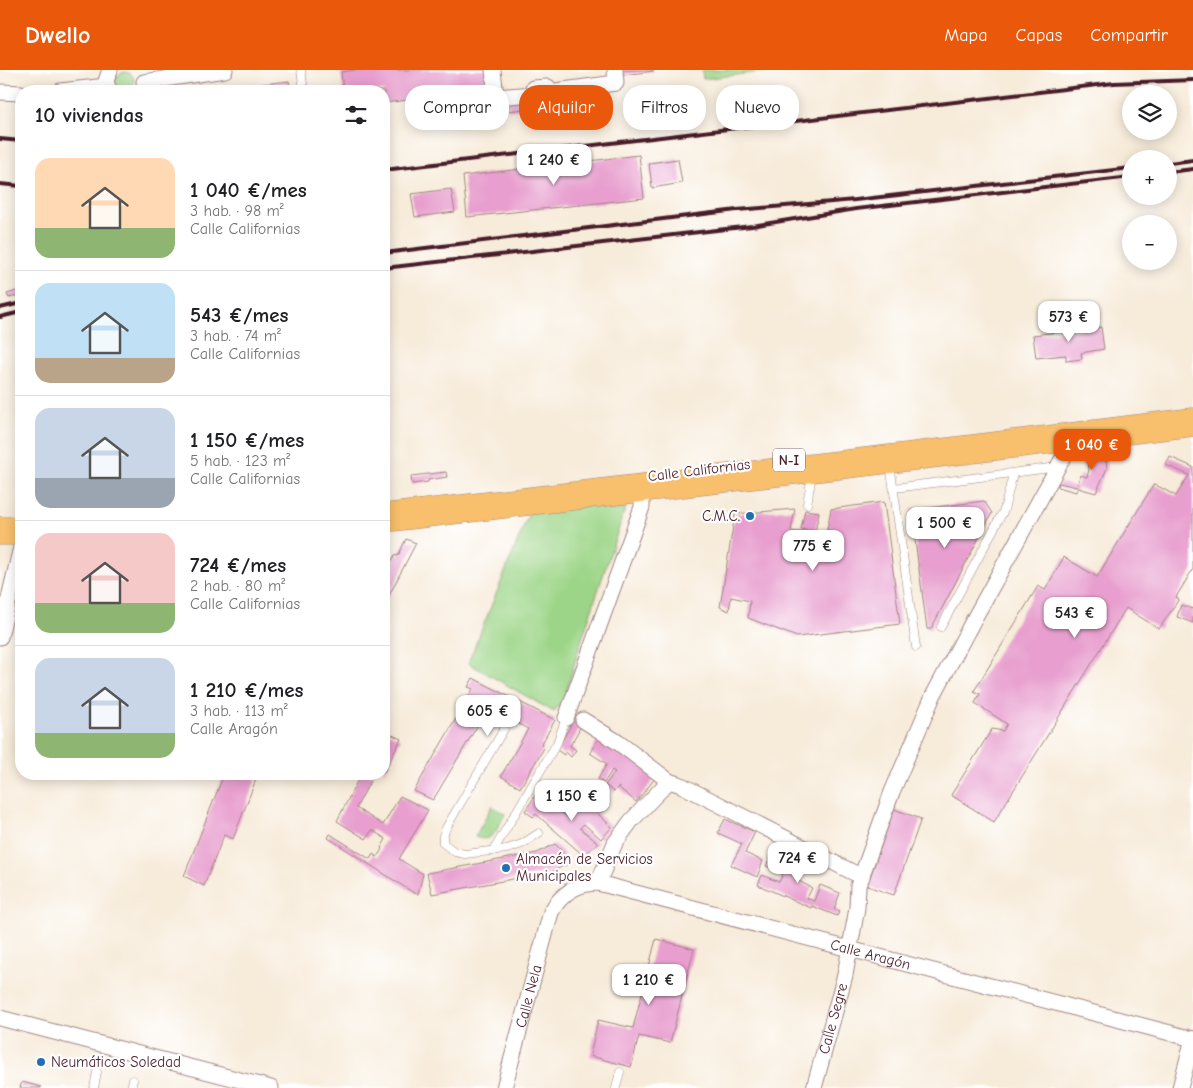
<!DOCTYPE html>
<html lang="es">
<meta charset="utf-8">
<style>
:root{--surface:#fff;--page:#f6f6f6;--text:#202124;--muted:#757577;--line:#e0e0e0;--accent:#ea580c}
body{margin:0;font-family:"Comic Neue",sans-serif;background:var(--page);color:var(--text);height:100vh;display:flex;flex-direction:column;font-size:19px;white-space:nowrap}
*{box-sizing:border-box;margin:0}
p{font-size:16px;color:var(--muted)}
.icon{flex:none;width:28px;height:28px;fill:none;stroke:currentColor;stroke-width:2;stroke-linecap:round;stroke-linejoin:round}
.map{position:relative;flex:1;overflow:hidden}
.details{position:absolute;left:15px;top:15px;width:375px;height:695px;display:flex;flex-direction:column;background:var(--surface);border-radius:20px;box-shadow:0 2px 12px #0003}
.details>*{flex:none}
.banner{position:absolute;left:405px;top:15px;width:475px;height:45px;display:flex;gap:10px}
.fabs{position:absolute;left:1122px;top:15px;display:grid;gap:10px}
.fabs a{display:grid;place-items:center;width:55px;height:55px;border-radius:50%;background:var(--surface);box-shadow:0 2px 12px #0003;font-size:25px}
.price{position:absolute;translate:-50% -42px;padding:0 11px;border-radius:10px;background:#fff;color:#222;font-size:16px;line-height:32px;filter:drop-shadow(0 1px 2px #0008)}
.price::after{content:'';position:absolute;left:50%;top:30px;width:15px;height:11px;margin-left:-8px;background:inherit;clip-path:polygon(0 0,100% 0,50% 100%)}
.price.on{background:var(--accent);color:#fff}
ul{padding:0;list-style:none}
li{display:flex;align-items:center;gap:15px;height:125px;padding:0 20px}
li+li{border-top:1px solid var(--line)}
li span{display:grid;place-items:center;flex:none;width:140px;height:100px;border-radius:15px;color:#555}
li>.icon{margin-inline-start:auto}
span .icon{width:60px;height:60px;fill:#fffc;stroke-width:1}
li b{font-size:21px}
h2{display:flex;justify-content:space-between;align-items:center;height:60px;padding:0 20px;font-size:21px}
.chip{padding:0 18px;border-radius:20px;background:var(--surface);box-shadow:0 2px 12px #0003;font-size:18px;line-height:45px}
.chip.on{background:var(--accent);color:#fff}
header{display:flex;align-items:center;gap:30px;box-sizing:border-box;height:70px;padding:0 25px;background:var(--accent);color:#fff}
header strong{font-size:24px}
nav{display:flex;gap:28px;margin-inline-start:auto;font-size:18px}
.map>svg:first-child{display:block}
.green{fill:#9dd588;stroke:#747a5a}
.building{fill:#e89fcf}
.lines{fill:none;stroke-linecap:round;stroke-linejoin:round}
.lane-casing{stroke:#a08582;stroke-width:9}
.street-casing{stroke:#a08582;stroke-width:17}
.highway-casing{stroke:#a08582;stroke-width:29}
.lane{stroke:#fff;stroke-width:8}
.street{stroke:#fff;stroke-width:15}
.highway{stroke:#f8bf6c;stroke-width:28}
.rail{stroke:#4a1f2b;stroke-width:4}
.poi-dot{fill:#1f6fb2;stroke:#fff;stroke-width:2}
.labels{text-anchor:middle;stroke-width:4.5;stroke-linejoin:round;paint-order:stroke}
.shield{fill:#fff;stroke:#80626b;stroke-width:1}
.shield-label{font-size:14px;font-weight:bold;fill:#4a1f2b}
.street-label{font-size:15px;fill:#4a1f2b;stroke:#fff}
.poi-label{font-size:15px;fill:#4a1f2b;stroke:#fff;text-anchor:start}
</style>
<header>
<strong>Dwello</strong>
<nav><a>Mapa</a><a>Capas</a><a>Compartir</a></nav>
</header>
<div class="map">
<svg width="1193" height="1018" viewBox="0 0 1193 1018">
<rect width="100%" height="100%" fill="#fff"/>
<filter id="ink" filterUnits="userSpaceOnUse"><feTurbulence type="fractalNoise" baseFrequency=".02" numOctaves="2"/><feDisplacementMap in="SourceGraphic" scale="10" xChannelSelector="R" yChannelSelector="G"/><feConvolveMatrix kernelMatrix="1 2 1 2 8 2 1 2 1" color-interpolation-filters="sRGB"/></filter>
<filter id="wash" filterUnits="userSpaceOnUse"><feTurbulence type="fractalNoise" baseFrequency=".0096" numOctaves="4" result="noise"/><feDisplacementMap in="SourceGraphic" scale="20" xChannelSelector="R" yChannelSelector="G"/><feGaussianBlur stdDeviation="1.12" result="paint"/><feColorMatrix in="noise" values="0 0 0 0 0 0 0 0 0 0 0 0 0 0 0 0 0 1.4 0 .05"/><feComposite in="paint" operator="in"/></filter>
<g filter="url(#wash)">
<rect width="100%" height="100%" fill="#f7ebd9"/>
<g class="green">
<polygon points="702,0 777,0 703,9"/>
<circle cx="125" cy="11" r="9"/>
<polygon points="628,430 579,578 562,637 557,636 554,642 468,593 530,441"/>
<path d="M492,736L505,744C497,758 494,774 475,767Z"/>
</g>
<g id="blocks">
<g class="building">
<polygon points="356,0 493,0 496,19 384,33 384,21 343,21 341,2"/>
<polygon points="615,0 654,0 654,1 616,6"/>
<polygon points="289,11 290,17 246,21 246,16"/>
<polygon points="576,19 578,33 508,41 509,39 508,27"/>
<polygon points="479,28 481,43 426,51 424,35"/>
<polygon points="639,85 644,128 467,147 463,106"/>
<polygon points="678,89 682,113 652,118 649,93"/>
<polygon points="451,119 455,142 415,147 411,124"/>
<polygon points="20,220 21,225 9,228 7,224"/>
<polygon points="1101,257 1104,279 1081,283 1082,289 1066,291 1066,285 1036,288 1033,265"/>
<polygon points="1104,374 1107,398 1096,423 1078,418 1076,422 1058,417 1059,413 1077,417 1080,405 1087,407 1089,400 1086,377"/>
<polygon points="1170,387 1193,397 1193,499 1176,527 1179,529 1159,559 1126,538 994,752 951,725 992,659 1003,661 1007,654 975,633 980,624 974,621 1038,516 1045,520 1064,487 1097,507 1154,414 1176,426 1189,405 1166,395"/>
<polygon points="446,402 447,407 428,410 428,412 412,414 411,406"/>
<polygon points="984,431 992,443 931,559 927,559 911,440"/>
<polygon points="884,432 900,554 797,567 748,548 750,531 731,527 729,541 720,537 735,444 795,439 791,461 815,464 810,493 831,490 827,460 831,439"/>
<polygon points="805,440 819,442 815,462 801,459"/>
<polygon points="406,469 416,473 384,535 384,504 395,485 398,486"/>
<polygon points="1181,535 1193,539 1193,553 1177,547"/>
<polygon points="473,608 555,650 541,675 544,678 520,718 501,706 528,659 488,638 433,730 414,721 473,619 468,617"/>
<polygon points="573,651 581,656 570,676 576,680 571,687 566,682 564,685 557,680"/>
<polygon points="386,662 401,669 384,703 384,667"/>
<polygon points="600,666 656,707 636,732 618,717 614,722 605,715 615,702 612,700 604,713 598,709 607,694 590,683"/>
<polygon points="224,704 258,704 233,769 224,765 204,816 184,806"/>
<polygon points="361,704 374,704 356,738 383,755 400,726 428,740 399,789 423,804 418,824 414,823 328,768 330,764 370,789 373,784 377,787 382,779 381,778 386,769 372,760 366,769 337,751"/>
<polygon points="537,723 567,747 585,727 600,739 597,743 612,757 601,769 584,754 580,758 598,773 583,785 536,744 533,747 525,741"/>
<polygon points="894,739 921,749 894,825 867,816"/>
<polygon points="725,749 755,762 745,783 763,791 757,807 731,795 742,774 718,763"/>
<polygon points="555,774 562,781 568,794 551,802 432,824 427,803 537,783"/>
<polygon points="793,779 809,786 797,810 812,818 807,828 814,831 820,815 840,823 834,839 840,841 837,846 812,836 811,838 758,815 762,805 779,812 783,804 766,796 771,785 787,793"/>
<polygon points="656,869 694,879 670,973 639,966 631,997 590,986 598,950 633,958"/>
<polygon points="22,1012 41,1017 41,1018 20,1018"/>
</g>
</g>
</g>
<g filter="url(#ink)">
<use href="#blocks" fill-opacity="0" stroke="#a08582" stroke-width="1"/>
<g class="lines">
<g class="lane-casing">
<g id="lane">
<polyline points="301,0 304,21"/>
<polyline points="890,394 916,577"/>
<polyline points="894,418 1058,397"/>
<polyline points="807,434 812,404"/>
<polyline points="384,475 386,470"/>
<polyline points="941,557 1004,440 1013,404"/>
<polyline points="504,659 446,758 443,766 443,773 455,782 465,784 507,779 522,774 539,763"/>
<polyline points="493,781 557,673 566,648"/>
<polyline points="94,1018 97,1002"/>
<polyline points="131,1018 133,1010"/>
<polyline points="616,1018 620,1002"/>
</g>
</g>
<g class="street-casing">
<g id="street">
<polyline points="493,0 496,27 533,24 533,18 548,17 548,22 616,13 615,0"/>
<polyline points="144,12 225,0"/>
<polyline points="60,21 107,16"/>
<polyline points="109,21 106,11 110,0"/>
<polyline points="0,22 21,23"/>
<polyline points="0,567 21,477"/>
<polyline points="566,648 642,437 642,418"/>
<polyline points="583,650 619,673 669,711 681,715 862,807"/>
<polyline points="598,813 615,773 631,751 669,711"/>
<polyline points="0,948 271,1018"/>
<path id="s1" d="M504,1018L551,842C561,824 577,813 598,813L1193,969"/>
<path id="s2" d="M814,1018L845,905L857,838L858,816L892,722L933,626L974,549L1075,366"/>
<polyline points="1180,1018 1193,969"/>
</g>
</g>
<g class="highway-casing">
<g id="highway">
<polyline points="384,448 890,389 1193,352"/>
<polyline points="0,461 21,461"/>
</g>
</g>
<use href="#lane" class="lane"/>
<use href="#street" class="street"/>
<use href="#highway" class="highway"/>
<g class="rail">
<polyline points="0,69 21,71"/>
<polyline points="1169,93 1193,90"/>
<polyline points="384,100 1114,13 1193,10"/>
<polyline points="1169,102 1193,99"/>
<polyline points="0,114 21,116"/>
<polyline points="384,183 737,140 855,130 1131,98"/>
<polyline points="384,198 752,156 856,139 1131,107"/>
<polyline points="0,238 21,233"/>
<polyline points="0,247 21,242"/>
</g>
</g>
</g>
<g class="poi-dot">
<circle cx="750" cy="446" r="5"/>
<circle cx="506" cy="798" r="5"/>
<circle cx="41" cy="992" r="5"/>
</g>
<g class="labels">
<rect class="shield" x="773" y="378.5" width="32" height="23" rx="4"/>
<g class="shield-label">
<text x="789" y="395">N-I</text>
</g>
<g class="street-label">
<text transform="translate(699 400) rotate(-7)" y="5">Calle Californias</text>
<text dy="5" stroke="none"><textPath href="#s1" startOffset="522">Calle Aragón</textPath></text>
<text dy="5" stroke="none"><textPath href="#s1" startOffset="95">Calle Nela</textPath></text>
<text dy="5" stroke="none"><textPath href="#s2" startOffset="72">Calle Segre</textPath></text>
</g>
<g class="poi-label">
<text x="740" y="451" text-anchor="end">C.M.C.</text>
<text x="516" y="794">Almacén de Servicios<tspan x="516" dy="17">Municipales</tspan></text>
<text x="51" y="997">Neumáticos Soledad</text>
</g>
</g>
</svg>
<div class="fabs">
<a><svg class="icon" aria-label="layers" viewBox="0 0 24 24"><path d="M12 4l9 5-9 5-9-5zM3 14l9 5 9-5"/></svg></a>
<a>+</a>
<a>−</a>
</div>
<b class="price" style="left:554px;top:116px">1 240 €</b>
<b class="price" style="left:1069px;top:273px">573 €</b>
<b class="price on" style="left:1092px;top:401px">1 040 €</b>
<b class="price" style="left:945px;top:479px">1 500 €</b>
<b class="price" style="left:813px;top:502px">775 €</b>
<b class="price" style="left:1075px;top:569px">543 €</b>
<b class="price" style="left:488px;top:667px">605 €</b>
<b class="price" style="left:572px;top:752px">1 150 €</b>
<b class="price" style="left:798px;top:814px">724 €</b>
<b class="price" style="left:649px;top:936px">1 210 €</b>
<div class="banner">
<a class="chip">Comprar</a>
<a class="chip on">Alquilar</a>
<a class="chip">Filtros</a>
<a class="chip">Nuevo</a>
</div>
<section class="details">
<h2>10 viviendas<svg class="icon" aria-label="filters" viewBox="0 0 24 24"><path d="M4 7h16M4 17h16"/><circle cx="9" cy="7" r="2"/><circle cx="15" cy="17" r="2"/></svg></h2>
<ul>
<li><span style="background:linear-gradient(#ffd9b3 70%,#8fb573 0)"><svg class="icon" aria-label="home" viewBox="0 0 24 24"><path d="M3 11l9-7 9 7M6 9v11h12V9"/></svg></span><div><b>1 040 €/mes</b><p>3 hab. · 98 m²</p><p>Calle Californias</p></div></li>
<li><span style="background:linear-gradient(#bfe0f5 75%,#b9a48a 0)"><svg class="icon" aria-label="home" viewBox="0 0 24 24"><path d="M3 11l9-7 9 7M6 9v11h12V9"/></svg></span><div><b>543 €/mes</b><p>3 hab. · 74 m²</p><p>Calle Californias</p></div></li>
<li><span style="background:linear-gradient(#c9d6e8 70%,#9aa5b1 0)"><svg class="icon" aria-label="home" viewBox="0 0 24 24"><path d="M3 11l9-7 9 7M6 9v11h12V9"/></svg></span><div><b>1 150 €/mes</b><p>5 hab. · 123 m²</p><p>Calle Californias</p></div></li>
<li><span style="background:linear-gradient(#f6c9c9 70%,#8fb573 0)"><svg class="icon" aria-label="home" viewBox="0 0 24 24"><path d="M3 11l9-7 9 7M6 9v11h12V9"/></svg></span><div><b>724 €/mes</b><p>2 hab. · 80 m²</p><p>Calle Californias</p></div></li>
<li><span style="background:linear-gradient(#c9d6e8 75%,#8fb573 0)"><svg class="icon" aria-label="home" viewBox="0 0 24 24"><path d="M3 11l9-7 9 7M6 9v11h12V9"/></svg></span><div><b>1 210 €/mes</b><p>3 hab. · 113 m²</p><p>Calle Aragón</p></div></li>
</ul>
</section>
</div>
